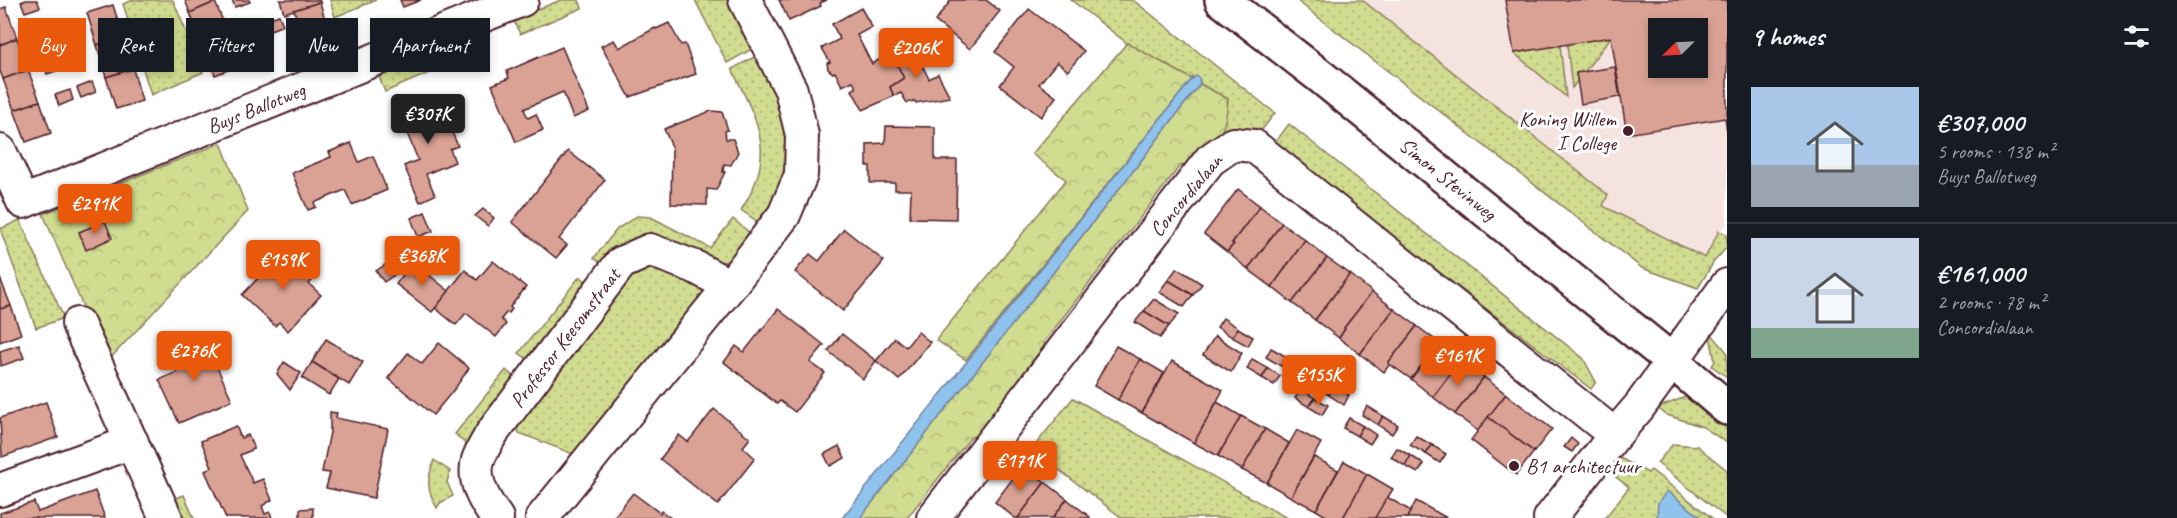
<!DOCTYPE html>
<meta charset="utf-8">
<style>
:root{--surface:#171b24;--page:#242831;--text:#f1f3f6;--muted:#9ea1a6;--line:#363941;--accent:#ea580c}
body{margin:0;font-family:Caveat,sans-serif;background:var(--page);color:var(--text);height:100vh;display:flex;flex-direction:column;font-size:22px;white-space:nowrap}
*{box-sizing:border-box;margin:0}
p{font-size:20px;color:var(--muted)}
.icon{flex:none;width:33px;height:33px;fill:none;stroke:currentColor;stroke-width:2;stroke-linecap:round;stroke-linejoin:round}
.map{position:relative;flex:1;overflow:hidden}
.sheet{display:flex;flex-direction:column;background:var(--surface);width:450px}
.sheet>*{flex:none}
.banner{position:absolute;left:18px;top:18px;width:570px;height:54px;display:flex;gap:12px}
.needle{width:39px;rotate:246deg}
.controls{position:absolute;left:1648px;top:18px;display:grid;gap:12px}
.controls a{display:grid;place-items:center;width:60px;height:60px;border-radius:0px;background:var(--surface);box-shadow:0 3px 9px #0003;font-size:30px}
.price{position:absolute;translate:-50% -51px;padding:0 14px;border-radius:6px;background:var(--accent);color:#fff;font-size:20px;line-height:39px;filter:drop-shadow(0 2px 3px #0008)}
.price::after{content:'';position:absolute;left:50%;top:36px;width:18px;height:14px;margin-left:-9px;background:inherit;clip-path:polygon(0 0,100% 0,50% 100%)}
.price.active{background:#222;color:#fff}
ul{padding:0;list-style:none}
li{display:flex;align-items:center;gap:18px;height:150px;padding:0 24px}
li+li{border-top:2px solid var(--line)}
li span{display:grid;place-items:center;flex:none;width:168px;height:120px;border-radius:0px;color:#555}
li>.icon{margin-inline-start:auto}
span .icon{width:72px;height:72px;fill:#fffc;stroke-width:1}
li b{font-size:26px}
h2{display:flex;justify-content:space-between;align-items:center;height:72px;padding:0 24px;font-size:26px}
.chip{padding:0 21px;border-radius:0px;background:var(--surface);box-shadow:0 3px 9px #0003;font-size:21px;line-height:54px}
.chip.active{background:var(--accent);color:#fff}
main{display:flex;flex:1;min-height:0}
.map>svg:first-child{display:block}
.built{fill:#f4e3df;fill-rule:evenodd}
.grass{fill:url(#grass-dots);stroke:#8d7e5d;stroke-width:1.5}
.forest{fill:url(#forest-crowns);stroke:#8d7e5d;stroke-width:1.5}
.water{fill:#8fc2ec;stroke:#73819f;stroke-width:1.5}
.building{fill:#daa294;stroke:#4a1f2b;stroke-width:1.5;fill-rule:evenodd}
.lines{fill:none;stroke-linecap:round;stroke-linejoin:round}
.minor-casing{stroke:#4a1f2b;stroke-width:36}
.tertiary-casing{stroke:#4a1f2b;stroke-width:38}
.minor{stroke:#fff;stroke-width:32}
.tertiary{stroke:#fff;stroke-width:33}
.poi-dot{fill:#4a1f2b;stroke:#fff;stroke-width:2}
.labels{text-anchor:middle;stroke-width:6;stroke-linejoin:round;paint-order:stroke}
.street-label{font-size:21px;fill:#4a1f2b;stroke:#fff}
.poi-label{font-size:21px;fill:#4a1f2b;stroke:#fff;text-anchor:end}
</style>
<main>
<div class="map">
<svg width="1727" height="518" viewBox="0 0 1727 518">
<defs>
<pattern id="grass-dots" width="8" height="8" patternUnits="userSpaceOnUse" patternTransform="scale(1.5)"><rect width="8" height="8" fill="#d0dc8f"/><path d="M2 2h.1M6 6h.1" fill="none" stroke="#b4bc7c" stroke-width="1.8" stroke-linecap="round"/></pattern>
<pattern id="forest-crowns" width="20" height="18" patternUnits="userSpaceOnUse" patternTransform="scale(1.5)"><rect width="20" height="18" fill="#d0dc8f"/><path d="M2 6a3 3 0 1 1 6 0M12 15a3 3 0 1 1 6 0" fill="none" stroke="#b4bc7c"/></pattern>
</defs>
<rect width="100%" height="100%" fill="#fff"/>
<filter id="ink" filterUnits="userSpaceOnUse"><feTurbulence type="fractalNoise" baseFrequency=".0167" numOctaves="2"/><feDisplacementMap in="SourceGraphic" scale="12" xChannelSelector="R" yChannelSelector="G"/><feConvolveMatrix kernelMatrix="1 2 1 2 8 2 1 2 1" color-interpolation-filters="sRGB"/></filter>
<g filter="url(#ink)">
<path class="built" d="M1362,0H1727V225L1719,231L1705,258L1603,206L1608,194ZM1659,28H1698V68H1659Z"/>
<g class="grass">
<polygon points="133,0 173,0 203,72 151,95 123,4"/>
<polygon points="330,0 376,0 335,17"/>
<polygon points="561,0 579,0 582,8 520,34 513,19"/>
<polygon points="695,0 728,0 752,49 727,63"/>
<polygon points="1071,0 1133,0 1275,113 1257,136 1221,136 1228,99 1200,84 1200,81 1193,77 1192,79 1127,43"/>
<polygon points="1296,0 1362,0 1608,195 1603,206 1705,258 1719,231 1727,234 1727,247 1713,263 1698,288 1642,268"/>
<polygon points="475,37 480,51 385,92 379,77"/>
<polygon points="1611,37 1572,88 1567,44"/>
<polygon points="1560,45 1566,97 1514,53"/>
<path d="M756,56L778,97L789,138L786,179L767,221L758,222L741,210C778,154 758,123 732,69Z"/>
<polygon points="1289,124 1583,358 1596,382 1591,389 1273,145"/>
<polygon points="637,216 651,217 710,248 733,219 750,233 751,242 737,259 718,263 700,263 642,234 604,265 594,258 617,229"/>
<polygon points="20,220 64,318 36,328 0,229"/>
<polygon points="651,262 714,289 585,450 573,454 519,433 515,425 621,281"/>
<polygon points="580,276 589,284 530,361 519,353"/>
<polygon points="1709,331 1727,352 1727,377 1712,366 1715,361"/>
<polygon points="506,370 515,378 469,447 455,434"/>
<polygon points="1688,396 1727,428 1727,443 1703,427 1667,415 1657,408"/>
<polygon points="1073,398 1287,518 1122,518 1032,449"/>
<polygon points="1673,444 1697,446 1727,470 1727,518 1657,463"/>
<polygon points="1620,458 1648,473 1651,470 1712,518 1702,518 1667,491 1657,518 1605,518 1629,487 1609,472"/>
<path d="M434,460L450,471L447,482L453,496L440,503L437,508C426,488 427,481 434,460Z"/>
<polygon points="184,495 194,518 177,518 169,501"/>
</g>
<g class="forest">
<polygon points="1127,43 1192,79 966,360 936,340 1066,180 1032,154"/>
<path d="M1200,84L1228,99C1226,132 1219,139 1199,163L1180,166L1044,342L1047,359L988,434L971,437L907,518H860L1130,175Z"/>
<polygon points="221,143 248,211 107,362 43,214"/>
</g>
<g class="water">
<polygon points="1196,76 1199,78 1200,84 1130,175 860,518 842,518 1192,79"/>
<polygon points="1667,491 1702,518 1657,518 1658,503"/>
</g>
<g class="building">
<polygon points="26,0 37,0 40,7 25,12 21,2"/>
<polygon points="185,0 214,0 215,2 190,13"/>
<polygon points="232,0 249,0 250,2 235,7"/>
<polygon points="280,0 319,0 320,2 284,13"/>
<polygon points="400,0 421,0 403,7"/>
<polygon points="779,0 827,0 820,3 821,6 789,21"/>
<polygon points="951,0 986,0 1000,11 970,49 935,21"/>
<path d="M1505,0H1727V131L1725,118L1627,134L1611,37L1514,53ZM1659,28H1698V68H1659Z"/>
<polygon points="215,2 228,33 202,44 190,13"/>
<polygon points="320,2 329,34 303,42 294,10"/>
<polygon points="113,5 123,37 97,45 87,13"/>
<polygon points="6,7 17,38 0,45 0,9"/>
<polygon points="861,8 872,27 857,35 872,64 891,53 904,78 890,87 894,96 863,110 852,90 856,88 853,81 842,86 835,72 833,73 828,69 827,63 830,62 822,48 840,39 832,24"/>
<polygon points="1029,9 1084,51 1068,71 1057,62 1039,84 1056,97 1041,117 1000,85 1014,67 995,52"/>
<polygon points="279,15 283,25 268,31 264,20"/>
<polygon points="69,20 73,30 58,35 54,25"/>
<polygon points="257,22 261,33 246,38 242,28"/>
<polygon points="669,23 681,45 685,44 696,74 630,97 601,46 614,40 619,48 655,28 656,29"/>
<polygon points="48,28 51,38 36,43 32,33"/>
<polygon points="228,33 241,65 215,75 202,44"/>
<polygon points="123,37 133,69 106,77 97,45"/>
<polygon points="17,38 28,70 3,79 0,71 0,45"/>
<polygon points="911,43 922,62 921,63 929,79 938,74 950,97 916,103 915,101 907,103 901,93 894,96 890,87 904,78 891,53"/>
<polygon points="562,47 589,111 573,118 563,92 524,109 528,118 536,114 543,130 516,142 492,85 509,78 507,71"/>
<polygon points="81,51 84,61 69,67 66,56"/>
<polygon points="58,59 62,69 47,74 44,64"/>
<polygon points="1615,67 1620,97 1581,104 1576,73"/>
<polygon points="133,69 142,101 116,109 106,77"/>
<polygon points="28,70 40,101 14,110 3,79"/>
<polygon points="92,82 96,92 81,98 77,88"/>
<polygon points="70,90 73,100 59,106 55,95"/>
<polygon points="438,100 458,146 450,149 455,162 426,174 435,195 420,202 404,166 418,160 400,116"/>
<polygon points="40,101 51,133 26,142 14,110"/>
<polygon points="711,111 722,112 728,130 725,131 726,139 733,139 738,152 731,165 724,164 723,172 725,172 716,190 707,189 707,205 671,204 672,147 664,129"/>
<polygon points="886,126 935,127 935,160 957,160 956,219 910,218 911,190 895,190 895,183 870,183 870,166 867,166 867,144 885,143"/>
<polygon points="351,143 359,162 373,156 387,190 352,205 345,190 314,203 316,207 308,210 292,173 331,157 329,152"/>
<polygon points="568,151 605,180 559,239 567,245 556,258 512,222"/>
<polygon points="1238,189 1260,206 1232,243 1234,244 1227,252 1204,234"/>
<polygon points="1260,206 1282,223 1248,269 1227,252 1234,244 1232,243"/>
<polygon points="483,209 494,218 488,226 475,216"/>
<polygon points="425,212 433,231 418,237 411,218"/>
<polygon points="105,221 112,238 86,250 79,232"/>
<polygon points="1282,223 1305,240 1272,287 1248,269"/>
<polygon points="844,229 884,261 843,311 795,272 810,254 819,261"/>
<polygon points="1305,240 1327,258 1292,303 1272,287"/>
<polygon points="275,253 291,266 299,257 318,274 309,284 321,295 288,331 279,322 275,326 242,295 260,276 257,273"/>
<polygon points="1327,258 1350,274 1315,320 1292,303"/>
<polygon points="394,259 401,270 384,282 376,271"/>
<polygon points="493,261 526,287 510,307 512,309 509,313 507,312 501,319 506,324 496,337 466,313 456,325 435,308 465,270 477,280"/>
<polygon points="413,262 449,291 432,312 396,284"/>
<polygon points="1177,268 1202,284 1193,295 1168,280"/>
<polygon points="1350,274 1372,292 1344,328 1345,329 1339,338 1315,320"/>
<polygon points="0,278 11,306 0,309"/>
<polygon points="1168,280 1193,295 1184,307 1159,292"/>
<polygon points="1372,292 1394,309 1360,354 1339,338 1345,329 1344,328"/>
<polygon points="1154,299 1179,314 1169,326 1144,311"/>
<polygon points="11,306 21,334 0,342 0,309"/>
<polygon points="778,309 824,345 810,362 825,373 795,412 780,401 777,404 724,362 736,346 744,352"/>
<polygon points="1394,309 1417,326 1388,363 1390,364 1384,372 1360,354"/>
<polygon points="1144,311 1169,326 1160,338 1135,322"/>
<polygon points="1223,318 1238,328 1232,337 1217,327"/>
<polygon points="1417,326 1439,343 1411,379 1388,363"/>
<polygon points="1238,328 1253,337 1248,346 1232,337"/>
<polygon points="918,332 930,342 899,380 876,361 895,338 906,347"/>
<polygon points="842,334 876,361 863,379 828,351"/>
<polygon points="1215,336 1242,353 1231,372 1203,355"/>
<polygon points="204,338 232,400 179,423 159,380 177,372 168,354"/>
<polygon points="326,339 363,362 349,385 312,362"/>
<polygon points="439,343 469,368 456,387 433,415 388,378 408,353 422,364"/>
<polygon points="1439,343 1461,360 1433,397 1411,379"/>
<polygon points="19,345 24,358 1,366 0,351"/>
<polygon points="1116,346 1140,359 1118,400 1094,386"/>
<polygon points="1271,348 1287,357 1281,366 1266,357"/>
<polygon points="1287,357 1301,366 1296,375 1281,366"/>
<polygon points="1140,359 1164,373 1142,413 1118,400"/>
<polygon points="1252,359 1268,368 1262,378 1247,369"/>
<polygon points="1461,360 1484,377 1455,414 1433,397"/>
<polygon points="1172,361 1223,390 1194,443 1142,413"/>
<polygon points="284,362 301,373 290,390 277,374"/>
<polygon points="312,362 339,379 329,395 302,378"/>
<polygon points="1268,368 1280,376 1274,385 1262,378"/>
<polygon points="1319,377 1334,386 1329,395 1313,386"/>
<polygon points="1484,377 1506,394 1478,431 1455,414"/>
<polygon points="1334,386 1349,395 1344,405 1329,395"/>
<polygon points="1301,389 1315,398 1309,407 1295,398"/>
<polygon points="1506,394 1552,429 1534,452 1488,417"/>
<polygon points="1315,398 1328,405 1322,415 1309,407"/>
<polygon points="46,402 58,437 2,457 0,418"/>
<polygon points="1217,402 1241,416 1218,456 1194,443"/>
<polygon points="1367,406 1383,416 1378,425 1362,415"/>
<polygon points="714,409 750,438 743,447 755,458 718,505 660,459 679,435 688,442"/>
<polygon points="330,412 337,413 336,418 388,429 374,498 326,488 330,473 322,472 330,432"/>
<polygon points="1241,416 1265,429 1242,470 1218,456"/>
<polygon points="1383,416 1398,425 1392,434 1378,425"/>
<polygon points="1488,417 1534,452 1516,475 1471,440"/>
<polygon points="1349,418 1363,426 1357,436 1343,428"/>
<polygon points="236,426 241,438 248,435 254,449 240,455 253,483 263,479 272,500 262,506 265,514 270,512 272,518 226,518 205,471 212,467 201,441"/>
<polygon points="1363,426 1376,435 1370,444 1357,436"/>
<polygon points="1265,429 1289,443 1267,483 1242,470"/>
<polygon points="1297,430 1321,443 1291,497 1267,483"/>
<polygon points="1416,436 1432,445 1426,454 1410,445"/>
<polygon points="1571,438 1578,444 1572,452 1564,447"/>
<polygon points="1432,445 1446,454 1440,463 1426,454"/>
<polygon points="839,446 845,458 830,466 824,454"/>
<polygon points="1397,448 1411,456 1405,466 1391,457"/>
<polygon points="1411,456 1424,464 1418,473 1405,466"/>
<polygon points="1314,457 1338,470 1316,510 1291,497"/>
<polygon points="1344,461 1367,474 1343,518 1329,518 1316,510"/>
<polygon points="1023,465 1045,482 1018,518 1015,518 995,502"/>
<polygon points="1367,474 1393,489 1375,518 1343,518"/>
<polygon points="1045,482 1067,499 1053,518 1018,518"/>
<polygon points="95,491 105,518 0,518 0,513 34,502 38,512"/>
<polygon points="633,493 660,513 661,511 671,518 613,518"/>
<polygon points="1387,497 1411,511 1407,518 1375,518"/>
<polygon points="1067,499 1090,517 1089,518 1053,518"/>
<polygon points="1416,501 1447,518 1407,518"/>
<polygon points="313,508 313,518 300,518 300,509"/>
</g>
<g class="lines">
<g class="minor-casing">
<g id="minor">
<polyline points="0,151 23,202 522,0"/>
<polyline points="78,324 166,518"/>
<polyline points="0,490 132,442"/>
<path d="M497,518C485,502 472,481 478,460C481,451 487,442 492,433L621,263L650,250L695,267L730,286"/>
<polyline points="542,518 730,286 784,215 801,175 802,135 791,90 745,0"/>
<polyline points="933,518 1210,160 1233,144 1254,146 1615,435 1639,407 1727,285"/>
<polyline points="1550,518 1615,435"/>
</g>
</g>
<g class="tertiary-casing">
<polyline id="tertiary" points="1222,0 1320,76 1672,361 1727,408"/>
</g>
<use href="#minor" class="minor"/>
<use href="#tertiary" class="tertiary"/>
</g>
</g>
<g class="poi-dot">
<circle cx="1628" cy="131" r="6"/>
<circle cx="1514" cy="466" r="6"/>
</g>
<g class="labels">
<g class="street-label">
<text transform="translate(256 108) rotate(-22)" y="7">Buys Ballotweg</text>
<text transform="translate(1448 179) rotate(39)" y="7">Simon Stevinweg</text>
<text transform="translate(1186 195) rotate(-50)" y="7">Concordialaan</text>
<text transform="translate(565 338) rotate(-53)" y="7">Professor Keesomstraat</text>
</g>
<g class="poi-label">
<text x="1616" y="126">Koning Willem<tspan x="1616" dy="24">I College</tspan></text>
<text x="1526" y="473" text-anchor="start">B1 architectuur</text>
</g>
</g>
</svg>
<div class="controls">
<a><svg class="needle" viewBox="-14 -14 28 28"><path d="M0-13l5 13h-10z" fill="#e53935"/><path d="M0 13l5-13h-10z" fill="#9ea1a6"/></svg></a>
</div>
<b class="price" style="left:916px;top:79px">€206K</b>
<b class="price active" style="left:428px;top:145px">€307K</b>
<b class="price" style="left:95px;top:235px">€291K</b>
<b class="price" style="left:422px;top:287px">€368K</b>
<b class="price" style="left:283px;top:291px">€159K</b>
<b class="price" style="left:194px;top:382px">€276K</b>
<b class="price" style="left:1458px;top:387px">€161K</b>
<b class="price" style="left:1319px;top:406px">€155K</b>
<b class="price" style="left:1020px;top:492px">€171K</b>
<div class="banner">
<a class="chip active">Buy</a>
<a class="chip">Rent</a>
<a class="chip">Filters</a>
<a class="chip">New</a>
<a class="chip">Apartment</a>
</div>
</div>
<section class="sheet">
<h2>9 homes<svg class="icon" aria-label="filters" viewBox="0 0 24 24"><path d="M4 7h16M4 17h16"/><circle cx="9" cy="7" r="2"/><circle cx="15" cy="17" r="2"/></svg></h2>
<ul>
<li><span style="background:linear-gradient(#a9c7e8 65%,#9aa5b1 0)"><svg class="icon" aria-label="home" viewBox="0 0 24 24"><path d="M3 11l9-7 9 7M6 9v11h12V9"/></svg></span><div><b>€307,000</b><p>5 rooms · 138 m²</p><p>Buys Ballotweg</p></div></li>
<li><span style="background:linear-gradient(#c9d6e8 75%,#7fa58c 0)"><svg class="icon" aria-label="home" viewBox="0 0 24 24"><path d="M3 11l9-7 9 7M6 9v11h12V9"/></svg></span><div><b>€161,000</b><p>2 rooms · 78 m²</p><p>Concordialaan</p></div></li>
</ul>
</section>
</main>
